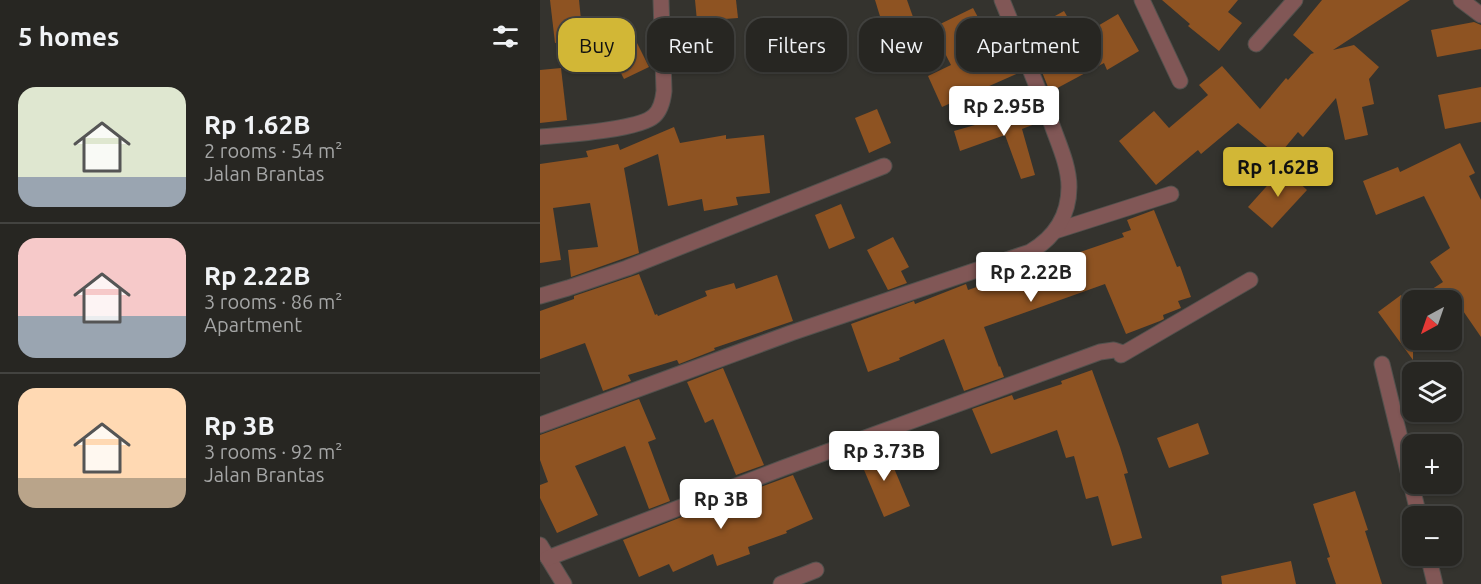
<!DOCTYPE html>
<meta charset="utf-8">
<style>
:root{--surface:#272622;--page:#2f2e2a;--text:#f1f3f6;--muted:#a4a5a5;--line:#434340;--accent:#d2b736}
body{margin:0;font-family:Ubuntu,sans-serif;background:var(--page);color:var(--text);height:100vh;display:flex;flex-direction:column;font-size:22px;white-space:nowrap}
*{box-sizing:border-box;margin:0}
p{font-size:20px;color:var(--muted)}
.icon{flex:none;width:33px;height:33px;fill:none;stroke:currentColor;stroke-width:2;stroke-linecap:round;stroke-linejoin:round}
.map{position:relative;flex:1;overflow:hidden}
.side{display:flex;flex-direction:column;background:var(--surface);width:540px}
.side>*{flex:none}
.hud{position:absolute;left:18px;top:18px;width:570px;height:54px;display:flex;gap:12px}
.needle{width:39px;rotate:220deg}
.tools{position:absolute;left:862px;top:290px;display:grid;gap:12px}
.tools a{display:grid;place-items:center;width:60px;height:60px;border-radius:12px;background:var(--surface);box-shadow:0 2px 4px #0004,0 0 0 2px var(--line);font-size:30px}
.price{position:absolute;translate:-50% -51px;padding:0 14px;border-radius:6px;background:#fff;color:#222;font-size:20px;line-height:39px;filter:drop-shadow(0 2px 3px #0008)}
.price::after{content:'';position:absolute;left:50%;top:36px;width:18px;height:14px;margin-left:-9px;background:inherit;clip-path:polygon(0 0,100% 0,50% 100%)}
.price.active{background:var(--accent);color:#111}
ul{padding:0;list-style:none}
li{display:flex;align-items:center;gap:18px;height:150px;padding:0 18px}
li+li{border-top:2px solid var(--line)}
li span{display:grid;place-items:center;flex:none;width:168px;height:120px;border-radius:18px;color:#555}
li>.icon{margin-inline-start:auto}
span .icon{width:72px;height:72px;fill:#fffc;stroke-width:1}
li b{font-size:26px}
h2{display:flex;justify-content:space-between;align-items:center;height:72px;padding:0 18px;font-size:26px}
.pill{padding:0 21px;border-radius:18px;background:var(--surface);box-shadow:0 2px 4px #0004,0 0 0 2px var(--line);font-size:21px;line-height:54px}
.pill.active{background:var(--accent);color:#111}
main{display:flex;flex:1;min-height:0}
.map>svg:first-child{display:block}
.building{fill:#8e5322}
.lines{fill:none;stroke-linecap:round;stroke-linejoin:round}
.street-casing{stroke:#52514d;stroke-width:17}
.street{stroke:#815756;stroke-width:15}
</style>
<main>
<section class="side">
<h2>5 homes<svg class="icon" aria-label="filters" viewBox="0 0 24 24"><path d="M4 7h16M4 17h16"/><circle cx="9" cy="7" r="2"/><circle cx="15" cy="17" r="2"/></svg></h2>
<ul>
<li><span style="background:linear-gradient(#dfe7d0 75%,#9aa5b1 0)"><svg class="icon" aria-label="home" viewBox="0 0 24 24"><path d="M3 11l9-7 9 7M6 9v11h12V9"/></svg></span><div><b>Rp 1.62B</b><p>2 rooms · 54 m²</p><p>Jalan Brantas</p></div></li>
<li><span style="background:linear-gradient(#f6c9c9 65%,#9aa5b1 0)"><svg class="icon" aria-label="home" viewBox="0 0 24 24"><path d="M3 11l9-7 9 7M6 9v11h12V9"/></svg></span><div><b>Rp 2.22B</b><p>3 rooms · 86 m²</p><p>Apartment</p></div></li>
<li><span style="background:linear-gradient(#ffd9b3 75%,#b9a48a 0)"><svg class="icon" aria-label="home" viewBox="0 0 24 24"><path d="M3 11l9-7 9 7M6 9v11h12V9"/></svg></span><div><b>Rp 3B</b><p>3 rooms · 92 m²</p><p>Jalan Brantas</p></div></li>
</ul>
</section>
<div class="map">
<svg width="941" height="584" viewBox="0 0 941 584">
<rect width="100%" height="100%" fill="#34332e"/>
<g class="building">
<polygon points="10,0 39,0 43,40 15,43"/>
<polygon points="155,0 196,0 198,18 157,21"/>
<polygon points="335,0 367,0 373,17 343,26"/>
<polygon points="622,0 698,0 688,12 702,23 679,51 648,26 650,24"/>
<polygon points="782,0 870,0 793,50 814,45 839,67 829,79 834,104 822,107 828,135 805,140 796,98 763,137 758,132 738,156 698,123 661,154 658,150 616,185 579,141 614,111 629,128 668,95 659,85 682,66 720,109 746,78 748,80 771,54 774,53 753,35"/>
<polygon points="433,8 455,49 468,42 481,72 402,107 388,76 411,65 392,28"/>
<polygon points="524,11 539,37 578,14 599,51 567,70 564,63 510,92 486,32"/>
<polygon points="934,22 941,25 941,49 897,57 891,30"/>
<polygon points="95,39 109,67 84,79 70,52"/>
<polygon points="21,68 27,120 0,123 0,70"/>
<polygon points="941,87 941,122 905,129 898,95"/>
<polygon points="495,108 500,122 482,129 495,175 481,179 465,135 420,151 414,131"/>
<polygon points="337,109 351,143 329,153 315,118"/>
<polygon points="134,127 140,143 186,135 186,139 224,135 230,193 196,197 198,205 164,211 162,199 128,206 118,154 84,168 99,253 31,277 28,250 58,247 50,203 13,208 21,260 0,263 0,164 48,157 46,151 78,144 80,150"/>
<polygon points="920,143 935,173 929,176 941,200 941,337 919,305 912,310 912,300 875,300 903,282 890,262 910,248 884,196 836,215 823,181 858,167 860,172"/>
<polygon points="743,168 767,190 732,228 708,207"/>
<polygon points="301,204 315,238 289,249 275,215"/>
<polygon points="614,210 637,267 640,266 651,297 638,301 641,308 623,315 624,319 620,321 586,334 565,284 444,327 459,367 460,366 464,377 424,391 404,339 359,358 360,360 328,372 311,324 374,301 375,304 426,284 428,290 477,273 481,284 515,273 511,262 584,237 582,233 591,230 587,220"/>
<polygon points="353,237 369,267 361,271 367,283 348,290 327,250"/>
<polygon points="99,274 115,315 117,314 118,316 167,296 165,291 194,283 196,289 237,275 253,321 174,348 175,350 139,364 137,360 88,375 91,381 63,391 45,343 0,359 0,311 34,299 34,296"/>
<polygon points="861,295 873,312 873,360 838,312"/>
<polygon points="183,368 224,465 196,475 173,419 165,423 147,382"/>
<polygon points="552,370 580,447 588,473 584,474 602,538 572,546 558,496 546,499 534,456 526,458 517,430 451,454 432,409 472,395 474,400 522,384 521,381"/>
<polygon points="99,399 116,439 108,442 130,501 109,509 85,446 35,466 58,515 17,533 0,498 0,485 8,482 0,460 0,435"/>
<polygon points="658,423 669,454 629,468 617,438"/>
<polygon points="345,447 370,506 344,517 319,458"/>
<polygon points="253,475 273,519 246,531 247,533 208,547 210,554 177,566 173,554 133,572 129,564 99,577 83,540 152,513 153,516 196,502 206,498 204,493"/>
<polygon points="815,491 828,530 825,531 842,584 796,584 787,558 790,557 773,504"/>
<polygon points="751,561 756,584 682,584 681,576"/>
</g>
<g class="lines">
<g class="street-casing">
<g id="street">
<polyline points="602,0 640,81"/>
<polyline points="921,0 941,15"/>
<polyline points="716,44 755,0"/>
<path d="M0,137C23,135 99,130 114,116C121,110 123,100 124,91L121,0"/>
<polyline points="515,231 631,194"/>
<polyline points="0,296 28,288 87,268 344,166"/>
<polyline points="842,364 879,516"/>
<path d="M0,425L251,333L490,252C514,238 529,216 529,187C529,166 519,145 512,125C496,83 479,42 462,0"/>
<polyline points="0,545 24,584"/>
<polyline points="888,555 895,584"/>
<polyline points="8,558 243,468 560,352 574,350 580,352 581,355 710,280"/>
<polyline points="241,584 276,570"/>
</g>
</g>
<use href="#street" class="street"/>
</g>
</svg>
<div class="tools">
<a><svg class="needle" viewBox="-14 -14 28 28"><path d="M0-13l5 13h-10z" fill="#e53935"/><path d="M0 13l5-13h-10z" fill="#a4a5a5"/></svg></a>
<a><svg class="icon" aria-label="layers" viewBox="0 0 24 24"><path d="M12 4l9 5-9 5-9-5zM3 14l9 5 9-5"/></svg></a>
<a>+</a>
<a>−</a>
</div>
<b class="price" style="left:464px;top:137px">Rp 2.95B</b>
<b class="price active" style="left:738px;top:198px">Rp 1.62B</b>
<b class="price" style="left:491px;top:303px">Rp 2.22B</b>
<b class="price" style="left:344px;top:482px">Rp 3.73B</b>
<b class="price" style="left:181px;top:530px">Rp 3B</b>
<div class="hud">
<a class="pill active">Buy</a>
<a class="pill">Rent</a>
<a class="pill">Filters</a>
<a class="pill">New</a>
<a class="pill">Apartment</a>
</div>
</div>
</main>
